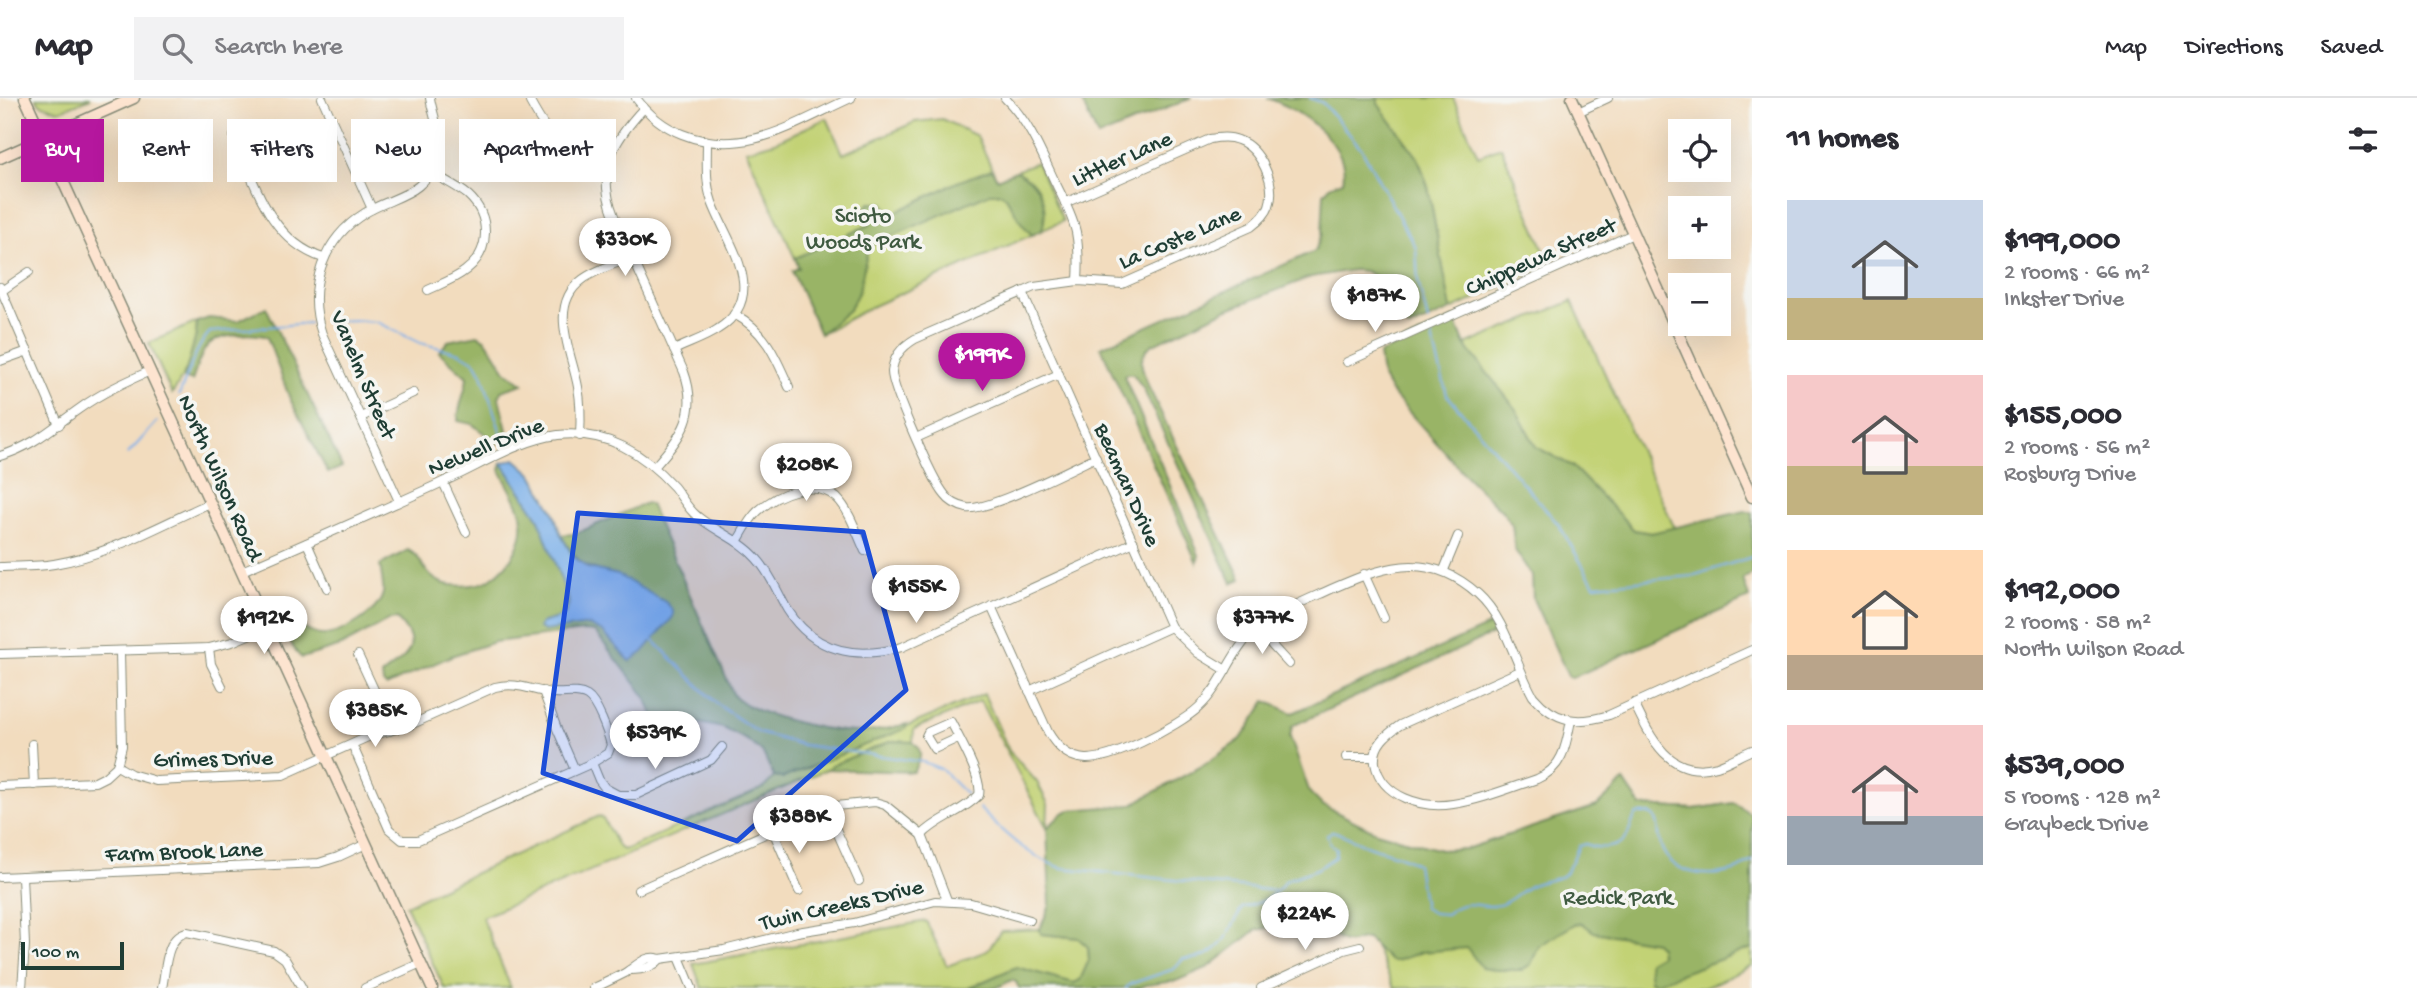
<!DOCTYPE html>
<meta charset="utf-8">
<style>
:root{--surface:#fff;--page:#f2f2f3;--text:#2b2b33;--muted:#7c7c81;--line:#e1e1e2;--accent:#b5179e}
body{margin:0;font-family:"Gochi Hand",sans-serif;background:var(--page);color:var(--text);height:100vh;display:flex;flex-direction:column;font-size:26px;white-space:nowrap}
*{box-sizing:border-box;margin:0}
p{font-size:23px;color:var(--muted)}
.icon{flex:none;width:38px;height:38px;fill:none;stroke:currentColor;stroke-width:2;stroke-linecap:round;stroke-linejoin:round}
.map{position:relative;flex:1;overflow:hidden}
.side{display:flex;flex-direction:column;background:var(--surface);width:665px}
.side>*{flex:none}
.banner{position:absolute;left:21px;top:21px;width:665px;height:63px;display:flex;gap:14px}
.controls{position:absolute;left:1668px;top:21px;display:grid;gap:14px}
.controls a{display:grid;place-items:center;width:63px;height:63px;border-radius:0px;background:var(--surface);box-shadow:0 7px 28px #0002;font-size:35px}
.scale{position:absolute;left:21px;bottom:18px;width:103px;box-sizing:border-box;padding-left:7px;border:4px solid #1f3d34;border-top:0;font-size:19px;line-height:24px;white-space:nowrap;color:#1f3d34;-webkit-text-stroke:5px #f6f6f2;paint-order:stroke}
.price{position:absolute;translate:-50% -60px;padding:0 16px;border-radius:24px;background:#fff;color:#222;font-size:23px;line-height:46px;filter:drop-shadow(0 2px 4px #0008)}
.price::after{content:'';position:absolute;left:50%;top:42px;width:21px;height:16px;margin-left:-10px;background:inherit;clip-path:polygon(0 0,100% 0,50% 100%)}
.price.current{background:var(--accent);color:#fff}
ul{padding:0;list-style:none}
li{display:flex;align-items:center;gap:21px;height:175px;padding:0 35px}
li span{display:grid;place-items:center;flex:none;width:196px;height:140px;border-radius:0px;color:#555}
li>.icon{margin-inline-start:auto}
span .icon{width:84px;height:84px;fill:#fffc;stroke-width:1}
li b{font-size:30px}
h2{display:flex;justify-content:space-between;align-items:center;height:84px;padding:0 35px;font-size:30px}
.chip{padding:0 24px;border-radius:0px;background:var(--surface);box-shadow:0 7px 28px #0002;font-size:24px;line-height:63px}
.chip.current{background:var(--accent);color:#fff}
header{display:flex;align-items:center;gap:42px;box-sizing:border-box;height:98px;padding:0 35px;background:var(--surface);border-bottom:2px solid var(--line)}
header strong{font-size:33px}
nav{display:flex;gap:38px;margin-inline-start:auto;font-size:24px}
.search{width:490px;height:63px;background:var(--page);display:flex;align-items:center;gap:18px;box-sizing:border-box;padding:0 24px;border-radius:0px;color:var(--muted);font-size:26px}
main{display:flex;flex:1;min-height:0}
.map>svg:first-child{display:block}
.green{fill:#c2d274;stroke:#708854;stroke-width:2}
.forest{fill:#99b466;stroke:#5c784d;stroke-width:2}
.water{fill:#7db0e9;stroke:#4e768e;stroke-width:2}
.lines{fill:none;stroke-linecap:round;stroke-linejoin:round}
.stream{stroke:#7db0e9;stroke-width:2}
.street-casing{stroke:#888c79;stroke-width:10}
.secondary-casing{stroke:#888c79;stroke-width:13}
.street{stroke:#fff;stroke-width:8}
.secondary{stroke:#fde4d0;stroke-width:10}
.marked{fill:#1d4ed8;fill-opacity:0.2;stroke:#1d4ed8;stroke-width:5;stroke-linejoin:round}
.labels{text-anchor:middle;stroke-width:7;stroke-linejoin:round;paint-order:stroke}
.street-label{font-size:23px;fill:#1f3d34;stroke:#f6f6f2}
.park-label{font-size:23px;fill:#405b41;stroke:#f6f6f2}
</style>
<header>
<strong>Map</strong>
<div class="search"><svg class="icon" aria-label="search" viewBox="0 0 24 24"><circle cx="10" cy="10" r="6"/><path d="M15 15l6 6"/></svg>Search here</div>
<nav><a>Map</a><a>Directions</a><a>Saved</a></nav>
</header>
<main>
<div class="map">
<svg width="1752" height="890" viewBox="0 0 1752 890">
<rect width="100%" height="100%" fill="#f6f6f2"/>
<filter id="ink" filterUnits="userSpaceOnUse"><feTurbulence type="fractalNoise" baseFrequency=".0143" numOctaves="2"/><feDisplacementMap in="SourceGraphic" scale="14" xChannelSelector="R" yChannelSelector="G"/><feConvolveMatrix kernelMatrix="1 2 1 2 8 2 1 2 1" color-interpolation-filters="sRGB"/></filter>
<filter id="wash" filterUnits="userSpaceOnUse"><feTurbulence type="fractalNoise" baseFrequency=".00686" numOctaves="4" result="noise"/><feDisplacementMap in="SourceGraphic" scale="28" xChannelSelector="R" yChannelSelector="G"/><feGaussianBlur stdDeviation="1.57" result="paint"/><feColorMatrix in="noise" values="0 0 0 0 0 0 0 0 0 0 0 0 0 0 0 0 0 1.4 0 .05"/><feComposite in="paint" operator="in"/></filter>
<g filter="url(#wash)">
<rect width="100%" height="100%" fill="#f2dcbe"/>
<g class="green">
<polygon points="36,0 91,0 59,13 40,6"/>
<polygon points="1378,0 1453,0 1478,58 1501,49 1550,166 1451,212 1428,89 1418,60 1378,6"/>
<polygon points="827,20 843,56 915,24 942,21 977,38 997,81 1037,64 1063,123 873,208 820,236 792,173 799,169 746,52 775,44"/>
<polygon points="1572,203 1675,431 1651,435 1634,432 1572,368 1536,349 1515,310 1465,247"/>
<path d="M197,224C196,250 187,275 172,296L149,245Z"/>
<polygon points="984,596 1009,653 1037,684 1048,706 1047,730 980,603 914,631 913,644 891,643 832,667 828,671 482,819 511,890 444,890 406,807 599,718 603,720 619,750 624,752 764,690 774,679 783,680"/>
<polygon points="1624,683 1641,708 1694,711 1734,705 1752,717 1752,868 1704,890 1394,890 1374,846 1376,845 1376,734 1440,752 1466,751 1597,708"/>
<polygon points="926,823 947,868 987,853 1001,833 1040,831 1042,836 1079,840 1088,849 1089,862 1080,883 1074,885 1016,869 968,890 702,890 693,866"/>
</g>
<g class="forest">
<polygon points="1080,0 1191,0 1098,39"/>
<path d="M1267,0H1378V6L1418,60L1428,89L1451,212L1409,230L1405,228V188L1401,185L1385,184L1365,173L1354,172L1311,179L1223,213L1151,247C1135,263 1143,271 1149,290L1241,481L1232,485L1143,290L1133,276H1127L1124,278L1199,457L1197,465L1101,249L1315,153L1322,136L1324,95L1331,87L1343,83C1351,46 1298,10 1267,0Z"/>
<path d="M992,71L997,81L1016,73C1022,77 1031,81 1035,87C1045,100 1047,117 1042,132L1032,137L1022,126L1006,99L1001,95H990L872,147L868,151L859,193L849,212L820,236L792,173L799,170L795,160L871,126L865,110L870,105H883L892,116L957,84Z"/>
<path d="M266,209L342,369L328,375L290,301L267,239C253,234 219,236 208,247C200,255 196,273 192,283L184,280L196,237L197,224L209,220L238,223Z"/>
<polygon points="1454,220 1465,247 1515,310 1536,349 1572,368 1634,432 1651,435 1745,413 1752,415 1752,476 1743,481 1749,500 1572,580 1568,578 1533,501 1532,478 1515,452 1512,427 1503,414 1467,379 1391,294 1382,278 1379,256"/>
<path d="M478,237L486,242L506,273L523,286L501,293L499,300L507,332L498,346L472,326L458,323C458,307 466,294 467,279L439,254L448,243Z"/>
<path d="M502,365L538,419L569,503C568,520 556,520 541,525L589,527L603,534L630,563L618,477C584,469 579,468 561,437L575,436L646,405L650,406L734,598C754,618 830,634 859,634C875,634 892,630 907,626L905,631L783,680L774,679L763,655L747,642L723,630L698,625L665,632L658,628L645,598L595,534L584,533L494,544L451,558L386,588L383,585L382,577C405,558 425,550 397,521L389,522L341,548L302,560C293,553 285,535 287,524C301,524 308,537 322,537C341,537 379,515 383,495C384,487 381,475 380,467L408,452C424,460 423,478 442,485C455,489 480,489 490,481C511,467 527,442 521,416C517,401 507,386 500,372Z"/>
<path d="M1493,526L1497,534L1292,628L1290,639L1310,695L1322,707L1376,734L1440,752L1466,751L1597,708L1624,683L1641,708L1694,711L1734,705L1752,717V850L1655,885L1650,883L1648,864L1660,857L1659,848L1655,844L1594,834L1582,825L1575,826L1539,848L1531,866L1522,872H1494L1482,870L1467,850L1422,854L1396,863H1390L1368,841C1362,840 1359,842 1352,844C1339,847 1329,832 1320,823L1309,822L1256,832L1209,869L1176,883L1146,887L1139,890H1019L1016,884L1012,882L996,890H969L1016,869L1074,885L1080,882L1089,862L1088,849L1078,840L1041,836L1040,831L1050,807L1047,730L1063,715L1070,712L1131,707L1204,667L1241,641L1266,603L1292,615L1295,614Z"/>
<path d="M892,643L913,644C925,654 920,662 913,674L828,671L832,667Z"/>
</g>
<path class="water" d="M515,361L532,376L553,413L561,437L573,458L588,470L618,477L667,505L673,513V519L643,554L630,563L603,534L589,527L544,533L539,530L541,525C556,520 568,520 569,503L538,419L502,365Z"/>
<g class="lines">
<g class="stream">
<polyline points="1310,0 1323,5 1361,50 1416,150 1418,184 1428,223"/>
<polyline points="329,223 357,222 377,224 420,245 460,255 475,264 482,276 506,351"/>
<polyline points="1430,232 1447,297 1559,427 1594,487 1692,478 1752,459"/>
<path d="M179,297C189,276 194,251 210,234L310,225"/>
<polyline points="128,356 157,324"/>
<polyline points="653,542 717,606 759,635 803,647 923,664 941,671 966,696"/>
<path d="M979,710C1002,734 1030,760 1062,770L1277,793"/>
<path d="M1126,890L1130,886L1174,871L1183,861C1218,863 1228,837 1242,810L1263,803L1277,793L1286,782L1317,771L1335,759L1336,750L1330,746L1327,737L1332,733C1347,737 1360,746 1374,750C1390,755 1403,757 1417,766L1424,810L1433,815L1446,816C1471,797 1475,812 1499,807C1511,804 1520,792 1532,787C1541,782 1556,783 1563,777C1571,770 1574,757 1579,748L1585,746C1597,751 1619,752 1627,738C1631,731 1631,724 1636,717C1664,710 1656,733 1661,748C1671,777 1707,780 1733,773C1739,772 1745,766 1752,763"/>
</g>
</g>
</g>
<g filter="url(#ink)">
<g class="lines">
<g class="street-casing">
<g id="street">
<polyline points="322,0 372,111"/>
<path d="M636,0C648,16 664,29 682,36C744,61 795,25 851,0"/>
<path d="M1005,0C1029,24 1041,54 1055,84C1063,100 1072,117 1076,134C1079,150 1079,167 1078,183"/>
<path d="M530,4C551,43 564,58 608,67"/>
<path d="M644,10C612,44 596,72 614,118L684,274C699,315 682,338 655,368"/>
<polyline points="1578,14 1608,0"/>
<path d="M234,38C255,85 269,142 323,160"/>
<path d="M1065,105L1210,41C1220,39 1229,38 1238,42C1260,50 1277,85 1269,108C1266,117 1259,123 1251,129L1122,186L1078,183L1034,189L915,241C903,248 893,259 892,274C892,291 933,383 945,397C950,404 958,408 967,410C989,413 1071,371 1096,359"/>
<polyline points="0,189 59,327"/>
<polyline points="3,192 29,174"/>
<path d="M428,192C441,186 455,181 466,172C491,153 491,118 468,97C457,88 443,82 431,74"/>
<polyline points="1022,194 1171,529 1198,555 1226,572"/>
<path d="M734,216C765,232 776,259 789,289"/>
<path d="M674,252C688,245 705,240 718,231C771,197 727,145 712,104C705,84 707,64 707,44"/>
<polyline points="0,263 28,253"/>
<polyline points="1347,264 1633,136"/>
<polyline points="361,319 413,295"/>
<path d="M580,338C581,321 581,305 578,289C572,255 547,208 582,182C596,171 616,166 632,159"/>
<polyline points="916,340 1059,276"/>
<path d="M0,358C32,349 52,330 79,311C101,295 125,284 150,273"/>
<polyline points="443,384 466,434"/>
<path d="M399,403L322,236C306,189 323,141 365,115C395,97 426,98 437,58C443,38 433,19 430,0"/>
<path d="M737,444C743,434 749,421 758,413C778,395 815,380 837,400C850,413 857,436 865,453"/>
<polyline points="307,445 327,490"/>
<path d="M0,469C18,468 36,469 54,466C109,457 160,427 210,405"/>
<polyline points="1444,472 1458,438"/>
<path d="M242,473C309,444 378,414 445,383C481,367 519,342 558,337C607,332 643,355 674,389C682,399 687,410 697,418C716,434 741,442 757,461C771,476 777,494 787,511C814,554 856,562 902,549L1134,444"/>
<polyline points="1364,476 1384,520"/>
<path d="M991,508L1048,634C1055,646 1064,657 1079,660C1105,667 1179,628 1199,609C1223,587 1231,553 1255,532C1275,516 1297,506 1320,496C1377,471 1425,448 1478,496C1506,521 1515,566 1533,598C1555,624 1577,627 1609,617L1752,552"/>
<polyline points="1257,531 1289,566"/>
<polyline points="209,550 211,566 222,588"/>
<polyline points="0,556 209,550 232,544 267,529"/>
<polyline points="358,557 383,611 390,633"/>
<path d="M1520,573L1400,627C1387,636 1373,647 1375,665C1381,699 1423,711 1453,706C1481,702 1510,690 1537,681C1563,670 1566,648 1571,622"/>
<polyline points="543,593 557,631 575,672"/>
<polyline points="1029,593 1171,529"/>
<path d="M1634,605C1650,639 1670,682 1717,668C1729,664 1740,657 1752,652"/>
<polyline points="32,646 34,687"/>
<polyline points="1346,659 1375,659"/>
<polyline points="592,665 599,682 605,690 618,697 636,697 711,662 722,649"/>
<path d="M117,668L131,676L156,683L283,677L370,638L408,628L495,589C519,583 532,594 554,595C565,596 577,592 587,598C597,604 608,635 611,647L608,655L592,665L418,742H402L389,731L352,646"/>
<polyline points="117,668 122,648 120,554"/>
<polyline points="0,688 95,684 105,679 117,668"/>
<polyline points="826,709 859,783"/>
<polyline points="773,733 799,793"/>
<path d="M922,737C938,720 963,714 979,697C983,681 959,640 951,624L928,634L926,638L934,651L958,640"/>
<polyline points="22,778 25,847 22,890"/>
<polyline points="0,779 319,765 338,759 366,746"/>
<polyline points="638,792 826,709 875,704 885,707 922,737 947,802"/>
<polyline points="679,859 692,890"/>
<path d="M630,872C641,872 653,870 660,861"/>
<path d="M162,890C166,872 165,839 187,834L274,853L285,861L302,890"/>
<polyline points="365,890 421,865"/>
<path d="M594,890C605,885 615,880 625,875C637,868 645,856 660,861L724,852L797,834L854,825L935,803L971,805L1030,822"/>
<polyline points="1261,890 1344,852 1360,848"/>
</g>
</g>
<g class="secondary-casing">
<g id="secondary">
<polyline points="25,0 432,890"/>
<polyline points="1572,0 1752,399"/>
<polyline points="0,60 134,0"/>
</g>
</g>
<use href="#street" class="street"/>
<use href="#secondary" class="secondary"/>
</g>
</g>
<path class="marked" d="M578,415L863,434L906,592L737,743L543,675Z"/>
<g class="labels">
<g class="street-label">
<text transform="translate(1121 59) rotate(-24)" y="8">Littler Lane</text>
<text transform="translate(1179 138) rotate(-23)" y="8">La Coste Lane</text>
<text transform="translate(1540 157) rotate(-24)" y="8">Chippewa Street</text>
<text transform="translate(365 276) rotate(67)" y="8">Vanelm Street</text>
<text transform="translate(485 347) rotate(-22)" y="8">Newell Drive</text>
<text transform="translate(222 379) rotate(66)" y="8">North Wilson Road</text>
<text transform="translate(1129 386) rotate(66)" y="8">Beaman Drive</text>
<text transform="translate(213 659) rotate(-1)" y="8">Grimes Drive</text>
<text transform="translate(184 752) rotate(-2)" y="8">Farm Brook Lane</text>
<text transform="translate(841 805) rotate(-13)" y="8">Twin Creeks Drive</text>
</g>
<g class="park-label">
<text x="863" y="124">Scioto<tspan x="863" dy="26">Woods Park</tspan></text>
<text x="1618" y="806">Redick Park</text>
</g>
</g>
</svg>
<div class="controls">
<a><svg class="icon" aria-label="locate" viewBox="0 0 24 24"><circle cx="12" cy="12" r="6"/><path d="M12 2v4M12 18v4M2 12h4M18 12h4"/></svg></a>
<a>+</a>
<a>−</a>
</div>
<div class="scale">100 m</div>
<b class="price" style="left:625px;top:180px">$330K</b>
<b class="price" style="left:1375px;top:236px">$187K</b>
<b class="price current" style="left:982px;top:295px">$199K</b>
<b class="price" style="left:806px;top:405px">$208K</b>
<b class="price" style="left:916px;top:527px">$155K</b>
<b class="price" style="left:264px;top:558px">$192K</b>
<b class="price" style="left:1262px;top:558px">$377K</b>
<b class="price" style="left:375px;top:651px">$385K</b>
<b class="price" style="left:655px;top:673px">$539K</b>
<b class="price" style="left:799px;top:757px">$388K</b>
<b class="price" style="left:1305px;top:854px">$224K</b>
<div class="banner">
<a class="chip current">Buy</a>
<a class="chip">Rent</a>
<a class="chip">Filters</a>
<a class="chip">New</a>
<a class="chip">Apartment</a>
</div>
</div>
<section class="side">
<h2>11 homes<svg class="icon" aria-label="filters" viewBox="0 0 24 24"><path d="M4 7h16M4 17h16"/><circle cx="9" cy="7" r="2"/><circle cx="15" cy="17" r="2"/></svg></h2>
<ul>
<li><span style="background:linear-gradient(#c9d6e8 70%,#c2b280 0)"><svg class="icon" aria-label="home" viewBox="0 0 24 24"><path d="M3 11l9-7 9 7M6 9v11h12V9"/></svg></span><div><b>$199,000</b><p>2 rooms · 66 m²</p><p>Inkster Drive</p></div></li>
<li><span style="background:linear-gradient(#f6c9c9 65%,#c2b280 0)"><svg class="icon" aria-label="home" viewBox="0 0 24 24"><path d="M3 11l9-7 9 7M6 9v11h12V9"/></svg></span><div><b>$155,000</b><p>2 rooms · 56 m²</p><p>Rosburg Drive</p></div></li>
<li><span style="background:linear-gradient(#ffd9b3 75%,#b9a48a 0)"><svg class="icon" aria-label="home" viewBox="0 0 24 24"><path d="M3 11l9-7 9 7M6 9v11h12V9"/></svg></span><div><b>$192,000</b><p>2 rooms · 58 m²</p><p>North Wilson Road</p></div></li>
<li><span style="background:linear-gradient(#f6c9c9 65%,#9aa5b1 0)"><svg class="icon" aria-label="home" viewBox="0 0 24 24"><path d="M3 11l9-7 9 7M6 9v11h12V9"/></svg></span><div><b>$539,000</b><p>5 rooms · 128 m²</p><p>Graybeck Drive</p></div></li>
</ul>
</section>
</main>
